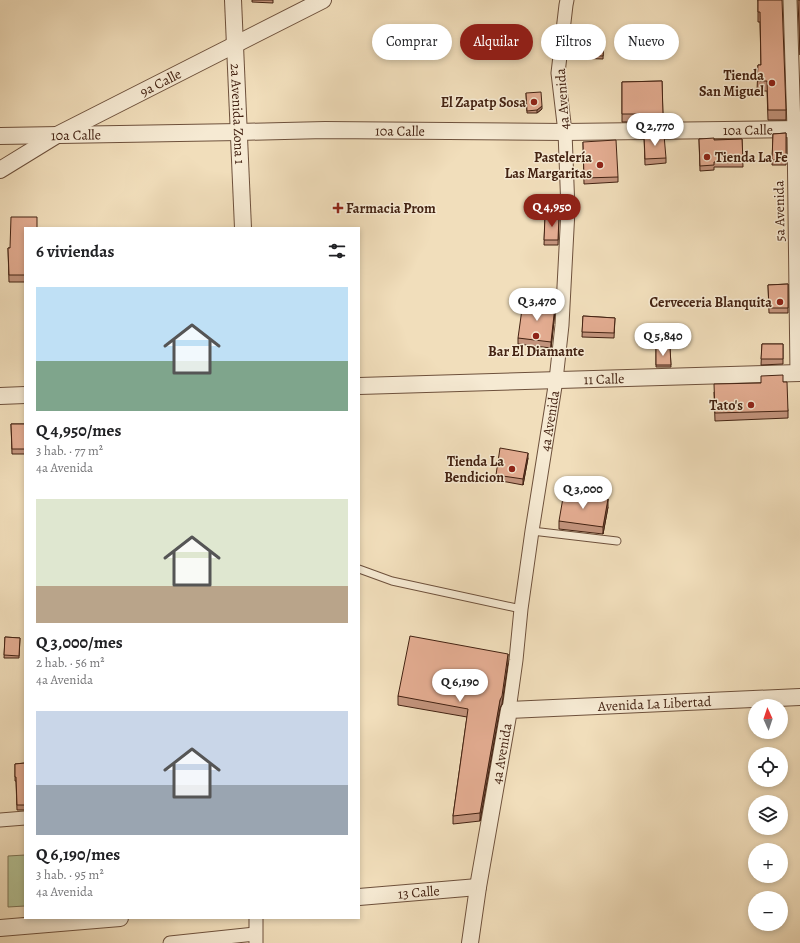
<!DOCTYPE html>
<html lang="es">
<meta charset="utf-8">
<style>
:root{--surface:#fff;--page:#f6f6f6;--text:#202124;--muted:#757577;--accent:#8f2418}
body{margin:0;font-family:Alegreya,serif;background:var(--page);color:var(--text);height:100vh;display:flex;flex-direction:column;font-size:15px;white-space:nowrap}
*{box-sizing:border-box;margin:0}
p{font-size:13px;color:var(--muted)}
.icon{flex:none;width:22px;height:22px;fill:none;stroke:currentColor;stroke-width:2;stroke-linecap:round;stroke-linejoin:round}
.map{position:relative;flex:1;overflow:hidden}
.sheet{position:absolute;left:24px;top:227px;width:336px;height:692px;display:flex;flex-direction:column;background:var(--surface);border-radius:0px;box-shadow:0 2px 6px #0003}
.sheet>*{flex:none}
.guide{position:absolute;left:372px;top:24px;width:368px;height:36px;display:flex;gap:8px}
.needle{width:26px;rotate:357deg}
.buttons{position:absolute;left:748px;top:699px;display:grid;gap:8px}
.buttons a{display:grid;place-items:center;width:40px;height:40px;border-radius:50%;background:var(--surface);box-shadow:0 2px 6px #0003;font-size:20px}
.price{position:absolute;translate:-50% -34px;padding:0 9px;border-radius:14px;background:#fff;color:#222;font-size:13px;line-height:26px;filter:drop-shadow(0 1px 2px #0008)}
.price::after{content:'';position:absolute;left:50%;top:24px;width:12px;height:9px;margin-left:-6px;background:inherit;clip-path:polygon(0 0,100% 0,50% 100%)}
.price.on{background:var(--accent);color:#fff}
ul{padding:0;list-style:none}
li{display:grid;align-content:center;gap:8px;height:212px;padding:0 12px}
li span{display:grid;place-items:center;height:124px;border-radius:0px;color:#555}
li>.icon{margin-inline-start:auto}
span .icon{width:72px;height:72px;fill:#fffc;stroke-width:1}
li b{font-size:17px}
h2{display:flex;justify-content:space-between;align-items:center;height:48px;padding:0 12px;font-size:17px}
.chip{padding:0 14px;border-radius:18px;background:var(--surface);box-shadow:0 2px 6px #0003;font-size:14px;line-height:36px}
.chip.on{background:var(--accent);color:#fff}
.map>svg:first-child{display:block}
.green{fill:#b4c295;stroke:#7c7254}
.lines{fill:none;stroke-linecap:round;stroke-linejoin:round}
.service-casing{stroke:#6e513c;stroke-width:9}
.minor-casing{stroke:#6e513c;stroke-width:15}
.tertiary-casing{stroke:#6e513c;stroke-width:18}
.service{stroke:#f6ead3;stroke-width:7}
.minor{stroke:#f6ead3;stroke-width:13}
.tertiary{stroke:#f6ead3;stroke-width:16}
.wall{fill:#c3947d;stroke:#432212}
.shaded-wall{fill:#9f7866;stroke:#432212}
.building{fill:#e3ac91;stroke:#432212}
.poi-dot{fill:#8f2418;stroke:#f6ead3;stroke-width:1.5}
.labels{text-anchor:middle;stroke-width:3;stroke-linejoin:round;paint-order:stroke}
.poi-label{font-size:14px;font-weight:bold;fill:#432212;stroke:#f6ead3;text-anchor:end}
.street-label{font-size:14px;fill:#432212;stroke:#f6ead3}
</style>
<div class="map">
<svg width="800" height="943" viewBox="0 0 800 943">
<rect width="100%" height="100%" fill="#f1debb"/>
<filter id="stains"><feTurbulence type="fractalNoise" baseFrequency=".005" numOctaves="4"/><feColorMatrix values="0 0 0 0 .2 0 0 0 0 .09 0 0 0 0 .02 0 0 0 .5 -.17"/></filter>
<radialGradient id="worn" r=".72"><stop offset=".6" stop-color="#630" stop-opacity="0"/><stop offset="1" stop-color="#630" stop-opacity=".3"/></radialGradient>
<polygon class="green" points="25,855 25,906 8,907 8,856"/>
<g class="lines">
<g class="service-casing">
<g id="service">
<polyline points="532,531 617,541"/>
<polyline points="359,569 392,581 521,609"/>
</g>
</g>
<g class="minor-casing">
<g id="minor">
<polyline points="790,0 794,129 797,373"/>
<path id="s1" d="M509,710L516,660L521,609L532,531L556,380L562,325L568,210L565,132L558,73L566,5L567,0"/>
<polyline points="0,820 25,818"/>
<polyline points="170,943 255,934"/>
<polyline points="256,943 256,918"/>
</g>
</g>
<g class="tertiary-casing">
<g id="tertiary">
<path id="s2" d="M233,0L243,228"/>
<path id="s3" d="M0,136L239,132L325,130L565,132L800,129"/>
<path id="s4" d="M0,170L57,135L323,0"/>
<path id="s5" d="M359,386L800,373"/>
<polyline points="0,396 25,395"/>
<path id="s6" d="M359,897L478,887"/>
<polyline points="0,928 120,918"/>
<path id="s7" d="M470,943L478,887L509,710L800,697"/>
</g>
</g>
<use href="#service" class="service"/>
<use href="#minor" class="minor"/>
<use href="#tertiary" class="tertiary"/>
</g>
<g class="wall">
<polygon points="252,0 273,0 273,3 252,2"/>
<polygon points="758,0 786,110 786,120 768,120 767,91 757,91 758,65 761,65 760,22 758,22"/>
<polygon points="577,36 604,37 603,59 576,58"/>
<polygon points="662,81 663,121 622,122 622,82"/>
<polygon points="526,93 542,109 537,113 527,113"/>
<polygon points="786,133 786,165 772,165 773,134"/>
<polygon points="644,135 666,158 666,163 645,165"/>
<polygon points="699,139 714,140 742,139 743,167 714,167 714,170 700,171"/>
<polygon points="583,142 618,177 618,182 584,184"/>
<polygon points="545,217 559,217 558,245 544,245"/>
<polygon points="25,228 25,282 9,282 8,248 10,248"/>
<polygon points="788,284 788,313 769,313 768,285"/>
<polygon points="555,311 551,348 518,344 518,338"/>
<polygon points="583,316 615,318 614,338 582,337"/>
<polygon points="762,344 783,344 783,364 761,365"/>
<polygon points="656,348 670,348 671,367 656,367"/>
<polygon points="783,382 788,411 788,418 715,421 714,392"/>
<polygon points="11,424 25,424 25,454 12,454"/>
<polygon points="528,458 523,485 496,480 496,475"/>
<polygon points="608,507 603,534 559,529 559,521"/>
<polygon points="5,637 20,638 19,658 4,658"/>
<polygon points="508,663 502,704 500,708 480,821 453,824 453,816 467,717 398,705 398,696"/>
<polygon points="25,763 25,810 17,810 16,781 15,781 15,764"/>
</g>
<g class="shaded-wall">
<polygon points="542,106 542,109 537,113 537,110"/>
<polygon points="555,306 555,311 551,348 551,342"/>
<polygon points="528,453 528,458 523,485 523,479"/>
<polygon points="608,499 608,507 603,534 603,527"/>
<polygon points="508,654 508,663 502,704 500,708 480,821 480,813"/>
</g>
<g class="building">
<polygon points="758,0 782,0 786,110 768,110 767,81 757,81 758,65 761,65 760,12 758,12"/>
<polygon points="798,0 800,0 800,55"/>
<polygon points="577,36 604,37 603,56 576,55"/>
<polygon points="662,81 663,114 622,114 622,82"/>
<polygon points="541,92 542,106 537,110 527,111 526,93"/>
<polygon points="786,133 786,160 772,160 773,134"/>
<polygon points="644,135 664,135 666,158 645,159"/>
<polygon points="714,138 714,140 742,139 743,161 714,162 714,165 700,166 699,139"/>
<polygon points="616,140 618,177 584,178 583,142"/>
<polygon points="11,217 37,217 37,228 25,228 25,275 9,275 8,248 10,248"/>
<polygon points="545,217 559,217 558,240 544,240"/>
<polygon points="788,284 788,308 769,308 768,285"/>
<polygon points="523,302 555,306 551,342 518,338"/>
<polygon points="583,316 615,318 614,333 582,332"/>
<polygon points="762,344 783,344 783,359 761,359"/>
<polygon points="656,348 670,348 671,365 656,365"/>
<polygon points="783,375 783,382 787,382 788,411 715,413 714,384 761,383 761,376"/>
<polygon points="11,424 25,424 25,449 12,449"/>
<polygon points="500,448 528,453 523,479 496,475"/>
<polygon points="564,492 608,499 603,527 559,521"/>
<polygon points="410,636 508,654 502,696 500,700 480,813 453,816 468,709 398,696"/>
<polygon points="5,637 20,638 19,656 4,655"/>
<polygon points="25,763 25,805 17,805 16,777 15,777 15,764"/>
</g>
<g class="poi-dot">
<circle cx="772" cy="83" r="4"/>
<circle cx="534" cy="102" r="4"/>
<circle cx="707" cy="157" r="4"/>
<circle cx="600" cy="165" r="4"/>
<path d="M336 202h4v4h4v4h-4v4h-4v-4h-4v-4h4z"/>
<circle cx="780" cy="302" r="4"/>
<circle cx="536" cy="336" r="4"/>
<circle cx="751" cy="405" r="4"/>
<circle cx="512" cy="469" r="4"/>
</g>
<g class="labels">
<g class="poi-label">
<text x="764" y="80">Tienda<tspan x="764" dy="16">San Miguel</tspan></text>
<text x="526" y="107">El Zapatp Sosa</text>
<text x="592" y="162">Pastelería<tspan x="592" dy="16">Las Margaritas</tspan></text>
<text x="715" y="162" text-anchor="start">Tienda La Fe</text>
<text x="346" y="213" text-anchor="start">Farmacia Prom</text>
<text x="772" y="307">Cerveceria Blanquita</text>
<text x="536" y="356" text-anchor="middle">Bar El Diamante</text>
<text x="743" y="410">Tato's</text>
<text x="504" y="466">Tienda La<tspan x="504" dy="16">Bendicion</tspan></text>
</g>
<g class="street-label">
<text dy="5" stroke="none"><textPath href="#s4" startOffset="183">9a Calle</textPath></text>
<text transform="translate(562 99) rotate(-94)" y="5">4a Avenida</text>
<text dy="5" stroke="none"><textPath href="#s2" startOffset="114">2a Avenida Zona 1</textPath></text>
<text dy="5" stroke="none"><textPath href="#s3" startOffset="400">10a Calle</textPath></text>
<text dy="5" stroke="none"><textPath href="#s3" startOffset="748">10a Calle</textPath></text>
<text dy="5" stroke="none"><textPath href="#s3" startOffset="76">10a Calle</textPath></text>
<text transform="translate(779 211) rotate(-91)" y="5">5a Avenida</text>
<text dy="5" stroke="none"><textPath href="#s5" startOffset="245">11 Calle</textPath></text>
<text dy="5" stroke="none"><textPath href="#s1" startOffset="292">4a Avenida</textPath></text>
<text dy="5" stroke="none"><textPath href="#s7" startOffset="382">Avenida La Libertad</textPath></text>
<text dy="5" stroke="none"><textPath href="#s7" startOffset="192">4a Avenida</textPath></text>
<text dy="5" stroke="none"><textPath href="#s6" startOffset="60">13 Calle</textPath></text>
</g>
</g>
<rect width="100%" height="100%" filter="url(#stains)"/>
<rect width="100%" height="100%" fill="url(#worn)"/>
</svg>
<div class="buttons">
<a><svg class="needle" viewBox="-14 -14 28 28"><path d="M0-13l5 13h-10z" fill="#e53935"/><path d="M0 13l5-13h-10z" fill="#757577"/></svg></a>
<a><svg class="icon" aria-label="locate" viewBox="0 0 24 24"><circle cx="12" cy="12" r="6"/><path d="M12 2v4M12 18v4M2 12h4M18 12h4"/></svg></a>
<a><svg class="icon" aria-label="layers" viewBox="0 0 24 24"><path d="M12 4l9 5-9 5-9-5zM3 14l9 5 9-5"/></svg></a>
<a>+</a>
<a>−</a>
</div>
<b class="price" style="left:655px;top:147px">Q 2,770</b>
<b class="price on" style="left:552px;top:228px">Q 4,950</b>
<b class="price" style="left:537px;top:322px">Q 3,470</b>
<b class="price" style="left:663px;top:357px">Q 5,840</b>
<b class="price" style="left:583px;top:510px">Q 3,000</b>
<b class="price" style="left:460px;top:703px">Q 6,190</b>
<div class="guide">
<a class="chip">Comprar</a>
<a class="chip on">Alquilar</a>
<a class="chip">Filtros</a>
<a class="chip">Nuevo</a>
</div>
<section class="sheet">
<h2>6 viviendas<svg class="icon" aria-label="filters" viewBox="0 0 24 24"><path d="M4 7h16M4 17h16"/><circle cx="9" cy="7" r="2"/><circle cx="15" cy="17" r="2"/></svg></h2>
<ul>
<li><span style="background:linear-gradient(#bfe0f5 60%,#7fa58c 0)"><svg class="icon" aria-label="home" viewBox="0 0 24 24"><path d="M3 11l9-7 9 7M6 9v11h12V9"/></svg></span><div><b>Q 4,950/mes</b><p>3 hab. · 77 m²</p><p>4a Avenida</p></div></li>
<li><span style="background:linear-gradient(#dfe7d0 70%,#b9a48a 0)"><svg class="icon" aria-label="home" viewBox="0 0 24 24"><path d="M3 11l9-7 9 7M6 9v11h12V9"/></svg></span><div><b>Q 3,000/mes</b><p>2 hab. · 56 m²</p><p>4a Avenida</p></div></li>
<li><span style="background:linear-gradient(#c9d6e8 60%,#9aa5b1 0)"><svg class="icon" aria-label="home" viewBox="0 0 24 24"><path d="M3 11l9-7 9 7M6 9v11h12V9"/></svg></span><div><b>Q 6,190/mes</b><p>3 hab. · 95 m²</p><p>4a Avenida</p></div></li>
</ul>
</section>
</div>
